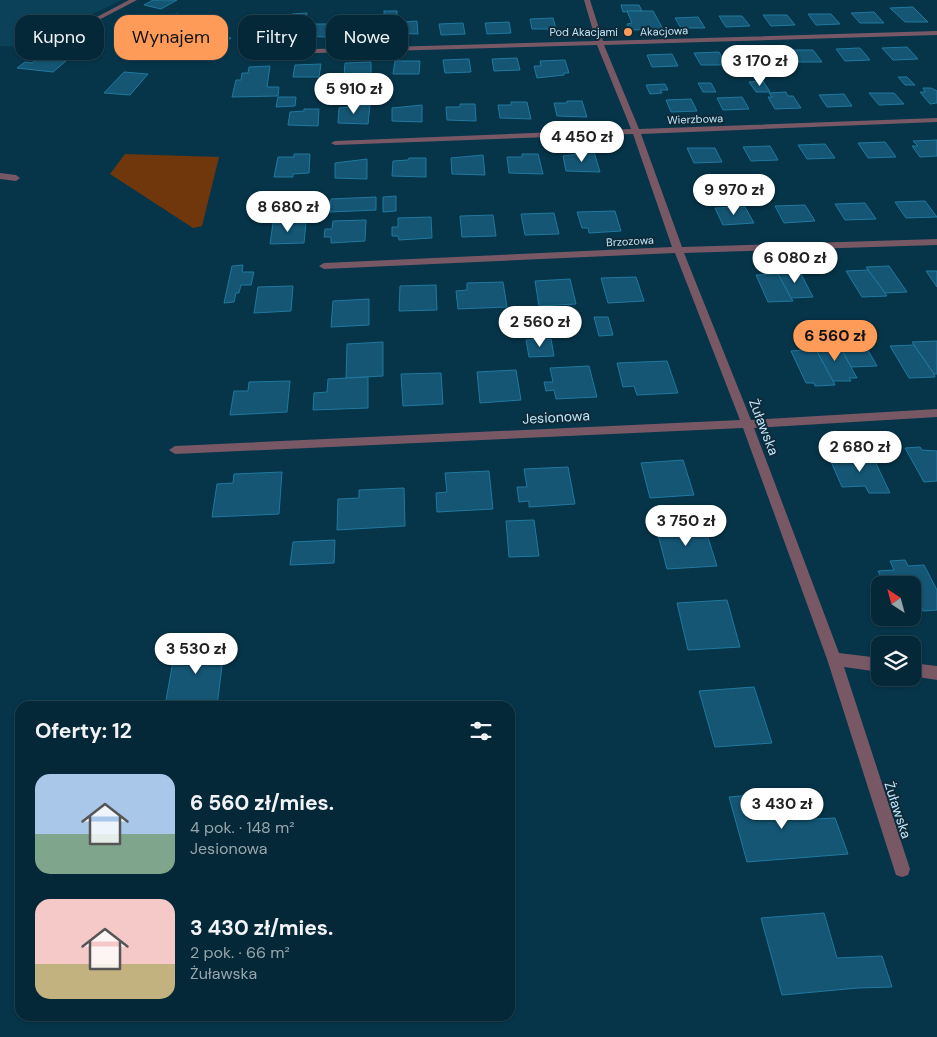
<!DOCTYPE html>
<html lang="pl">
<meta charset="utf-8">
<style>
:root{--surface:#042837;--page:#123442;--text:#f1f3f6;--muted:#97a6ad;--line:#254452;--accent:#fe9b59}
body{margin:0;font-family:"DM Sans",sans-serif;background:var(--page);color:var(--text);height:100vh;display:flex;flex-direction:column;font-size:19px;white-space:nowrap}
*{box-sizing:border-box;margin:0}
p{font-size:16px;color:var(--muted)}
.icon{flex:none;width:28px;height:28px;fill:none;stroke:currentColor;stroke-width:2;stroke-linecap:round;stroke-linejoin:round}
.map{position:relative;flex:1;overflow:hidden}
.drawer{position:absolute;left:15px;top:701px;width:500px;height:320px;display:flex;flex-direction:column;background:var(--surface);border-radius:15px;box-shadow:0 1px 4px #0004,0 0 0 1px var(--line)}
.drawer>*{flex:none}
.banner{position:absolute;left:15px;top:15px;width:500px;height:45px;display:flex;gap:10px}
.needle{width:32px;rotate:324deg}
.fabs{position:absolute;left:871px;top:576px;display:grid;gap:10px}
.fabs a{display:grid;place-items:center;width:50px;height:50px;border-radius:10px;background:var(--surface);box-shadow:0 1px 4px #0004,0 0 0 1px var(--line);font-size:25px}
.price{position:absolute;translate:-50% -42px;padding:0 11px;border-radius:18px;background:#fff;color:#222;font-size:16px;line-height:32px;filter:drop-shadow(0 1px 2px #0008)}
.price::after{content:'';position:absolute;left:50%;top:30px;width:15px;height:11px;margin-left:-8px;background:inherit;clip-path:polygon(0 0,100% 0,50% 100%)}
.price.on{background:var(--accent);color:#111}
ul{padding:0;list-style:none}
li{display:flex;align-items:center;gap:15px;height:125px;padding:0 20px}
li span{display:grid;place-items:center;flex:none;width:140px;height:100px;border-radius:15px;color:#555}
li>.icon{margin-inline-start:auto}
span .icon{width:60px;height:60px;fill:#fffc;stroke-width:1}
li b{font-size:21px}
h2{display:flex;justify-content:space-between;align-items:center;height:60px;padding:0 20px;font-size:21px}
.pill{padding:0 18px;border-radius:15px;background:var(--surface);box-shadow:0 1px 4px #0004,0 0 0 1px var(--line);font-size:18px;line-height:45px}
.pill.on{background:var(--accent);color:#111}
.map>svg:first-child{display:block}
.built{fill:#0c4259}
.green{fill:#6f370b}
.building{fill:#145674;stroke:#21789f}
.lines{fill:none;stroke-linecap:round;stroke-linejoin:round}
.lane{fill:#785865;fill-rule:evenodd}
.street{fill:#785865;fill-rule:evenodd}
.poi-dot{fill:#fe9b59;stroke:#102a37;stroke-width:2}
.labels{text-anchor:middle;stroke-width:4;stroke-linejoin:round;paint-order:stroke}
.far-street-label{font-size:11px;fill:#c0e7fc;stroke:#102a37}
.far-poi-label{font-size:11px;fill:#c0e7fc;stroke:#102a37;text-anchor:end}
.street-label{font-size:14px;fill:#c0e7fc;stroke:#102a37}
</style>
<div class="map">
<svg width="937" height="1037" viewBox="0 0 937 1037">
<rect width="100%" height="100%" fill="#063549"/>
<polygon class="built" points="0,0 121,0 27,47 0,46"/>
<polygon class="green" points="125,154 219,157 202,226 193,228 110,174"/>
<g class="building">
<polygon points="153,0 177,0 161,9 144,5"/>
<polygon points="621,5 639,5 642,11 623,12"/>
<polygon points="913,7 928,22 905,22 890,8"/>
<rect x="384" y="11" width="13" height="7"/>
<polygon points="627,11 653,11 663,29 630,30 627,24 632,23"/>
<polygon points="874,12 884,23 860,23 851,13"/>
<polygon points="307,13 306,21 290,21 292,14"/>
<polygon points="176,14 200,19 193,24 168,18"/>
<polygon points="808,14 831,14 840,24 816,25"/>
<polygon points="130,15 153,20 134,29 116,25"/>
<polygon points="763,15 787,15 795,25 771,26"/>
<polygon points="719,16 742,16 750,26 726,27"/>
<polygon points="698,17 705,28 681,28 675,18"/>
<polygon points="553,18 556,29 532,29 530,19"/>
<polygon points="177,20 193,24 186,28 170,24"/>
<polygon points="417,21 418,34 392,33 391,23"/>
<polygon points="373,22 373,35 347,35 347,25"/>
<polygon points="509,22 511,33 487,34 485,23"/>
<polygon points="463,23 465,34 441,35 439,24"/>
<polygon points="315,24 328,24 326,37 300,36 302,26"/>
<polygon points="178,30 231,38 221,46 168,37"/>
<polygon points="907,47 918,59 893,60 882,48"/>
<polygon points="860,48 870,60 845,61 836,49"/>
<polygon points="788,50 813,50 822,62 797,62"/>
<polygon points="766,51 774,63 749,64 741,52"/>
<polygon points="719,52 726,65 701,65 694,53"/>
<polygon points="672,54 678,66 652,67 647,55"/>
<polygon points="38,58 66,61 53,72 17,68 25,62 32,63"/>
<polygon points="517,58 520,70 494,71 492,59"/>
<polygon points="469,59 471,72 445,73 443,60"/>
<polygon points="565,60 569,73 564,73 564,75 537,78 534,66 541,66 540,61"/>
<polygon points="395,61 420,61 419,74 393,74"/>
<polygon points="371,62 371,75 344,76 345,63"/>
<polygon points="321,64 319,77 293,77 295,65"/>
<polygon points="270,66 267,87 279,87 278,96 232,97 236,80 241,80 242,73 248,73 249,67"/>
<polygon points="124,72 148,74 130,95 104,93"/>
<polygon points="898,77 907,77 915,85 905,85"/>
<polygon points="763,81 770,92 756,92 749,82"/>
<polygon points="698,83 711,83 716,92 703,92"/>
<polygon points="665,84 668,90 660,90 662,93 650,94 646,85"/>
<polygon points="923,88 931,88 937,91 937,103 930,104 920,92 925,92"/>
<polygon points="786,92 788,96 793,96 801,108 775,109 768,97 772,97 769,93"/>
<polygon points="869,93 894,93 904,104 879,105"/>
<polygon points="844,94 852,106 827,107 819,95"/>
<polygon points="278,97 296,97 295,106 276,107"/>
<polygon points="742,97 749,109 723,110 717,98"/>
<polygon points="691,99 697,111 671,112 666,100"/>
<polygon points="567,101 582,101 587,117 557,116 554,103 567,103"/>
<polygon points="511,102 527,102 531,119 500,118 498,105 511,105"/>
<polygon points="460,104 475,104 476,121 447,120 446,107 460,107"/>
<polygon points="370,105 368,124 338,123 339,108"/>
<polygon points="422,105 422,122 392,121 392,108"/>
<polygon points="304,109 319,109 318,126 288,125 290,112 304,111"/>
<polygon points="937,140 937,156 920,157 912,146 918,146 913,141"/>
<polygon points="885,142 896,157 868,158 858,143"/>
<polygon points="825,144 835,158 807,159 798,145"/>
<polygon points="770,146 778,160 751,161 743,147"/>
<polygon points="687,148 715,148 722,162 694,163"/>
<polygon points="594,152 600,172 566,171 563,156"/>
<polygon points="294,154 310,154 309,173 293,174 293,177 274,177 278,157 294,157"/>
<polygon points="522,154 538,154 543,174 509,173 507,157 522,157"/>
<polygon points="483,155 485,175 452,174 451,158"/>
<polygon points="409,158 426,158 426,177 392,176 393,161 408,160"/>
<polygon points="367,159 367,179 335,178 335,163"/>
<polygon points="396,196 396,211 383,212 383,197"/>
<polygon points="376,197 376,210 330,212 331,199"/>
<polygon points="925,201 937,217 906,218 895,202"/>
<polygon points="865,203 876,219 845,220 835,204"/>
<polygon points="805,205 815,221 784,223 775,206"/>
<polygon points="745,207 754,223 723,225 715,208"/>
<polygon points="615,211 621,231 589,233 588,228 582,228 577,212"/>
<polygon points="554,213 559,234 525,235 521,214"/>
<polygon points="493,215 496,236 462,237 460,216"/>
<polygon points="431,217 432,238 399,240 398,236 392,236 392,227 398,227 398,218"/>
<polygon points="366,220 365,241 331,243 331,237 324,237 325,229 332,229 333,221"/>
<polygon points="306,222 304,243 270,244 273,223"/>
<polygon points="243,265 242,272 254,272 251,285 241,285 239,293 236,293 234,302 224,303 232,266"/>
<polygon points="889,266 907,292 885,293 866,267"/>
<polygon points="799,270 813,297 791,298 776,271"/>
<polygon points="868,270 885,293 887,296 862,297 846,271"/>
<polygon points="926,271 937,271 937,287"/>
<polygon points="778,274 791,298 793,301 768,302 756,275"/>
<polygon points="636,277 644,301 608,303 601,278"/>
<polygon points="570,279 576,304 539,306 535,281"/>
<polygon points="503,282 507,307 458,309 456,291 467,290 467,283"/>
<polygon points="436,285 437,310 399,311 400,286"/>
<polygon points="293,286 291,311 254,313 258,287"/>
<polygon points="369,299 369,325 331,327 333,301"/>
<polygon points="594,317 608,317 613,335 599,336"/>
<polygon points="852,322 877,366 851,367 839,345 844,345 841,339 836,339 827,323"/>
<polygon points="551,339 554,356 529,357 526,340"/>
<polygon points="937,341 937,374 934,374 912,342"/>
<polygon points="383,342 383,376 346,378 347,344"/>
<polygon points="812,343 825,343 826,346 839,345 857,378 849,378 851,381 833,381"/>
<polygon points="914,345 934,374 935,377 909,378 890,346"/>
<polygon points="814,346 833,381 835,385 815,386 814,383 806,383 791,351 804,350 803,347"/>
<polygon points="667,361 678,393 637,395 634,386 623,387 617,363"/>
<polygon points="589,366 597,397 556,399 554,390 546,391 544,382 553,382 550,368"/>
<polygon points="516,370 521,400 480,403 477,372"/>
<polygon points="441,373 443,404 403,406 401,374"/>
<polygon points="368,377 368,408 313,410 314,393 327,392 328,379"/>
<polygon points="290,381 287,412 230,415 234,391 248,391 249,382"/>
<polygon points="920,447 922,450 937,451 937,481 924,482 905,448"/>
<polygon points="872,455 890,493 869,493 865,486 842,487 829,457"/>
<polygon points="683,460 694,495 650,498 641,463"/>
<polygon points="568,467 575,504 529,507 529,501 519,502 517,487 527,487 524,469"/>
<polygon points="489,471 493,509 437,512 436,493 447,492 445,473"/>
<polygon points="282,472 279,514 212,517 217,484 233,483 234,474"/>
<polygon points="404,488 405,526 337,530 338,499 359,498 359,490"/>
<polygon points="534,520 539,556 509,557 506,521"/>
<polygon points="704,525 717,566 667,569 656,527"/>
<polygon points="335,540 334,563 290,565 293,542"/>
<polygon points="905,560 908,566 924,565 937,590 937,610 923,611 919,603 912,603 912,585 885,585 878,571 894,570 890,561"/>
<polygon points="727,600 740,647 688,650 677,603"/>
<polygon points="225,641 217,706 165,706 176,644"/>
<polygon points="754,687 772,743 715,747 699,691"/>
<polygon points="786,792 794,820 835,818 848,854 747,862 729,797"/>
<polygon points="824,913 837,958 882,956 892,987 858,988 782,995 761,918"/>
</g>
<g class="lines">
<polygon class="lane" points="0,173 16,175 20,178 16,181 0,179"/>
<g class="street">
<polygon points="129,0 137,0 47,47 42,46"/>
<polygon points="584,0 590,0 603,41 937,31 937,35 604,45 639,129 937,118 937,122 641,134 682,247 937,239 937,245 684,253 751,420 937,409 937,417 754,428 839,653 880,658 880,672 844,667 910,869 908,875 902,877 896,875 894,869 827,659 743,428 175,454 169,450 175,446 740,420 675,253 324,269 319,266 324,263 672,247 633,134 335,145 331,143 335,141 631,129 597,45 242,55 239,53 242,51 596,41"/>
<polygon points="912,663 937,666 937,680 912,676"/>
</g>
</g>
<circle class="poi-dot" cx="628" cy="32" r="5"/>
<g class="labels">
<g class="far-street-label">
<text transform="translate(664 31) rotate(-2)" y="4">Akacjowa</text>
<text transform="translate(695 119) rotate(-2)" y="4">Wierzbowa</text>
<text transform="translate(630 241) rotate(-3)" y="4">Brzozowa</text>
</g>
<g class="far-poi-label">
<text x="618" y="36">Pod Akacjami</text>
</g>
<g class="street-label">
<text transform="translate(556 417) rotate(-3)" y="5">Jesionowa</text>
<text transform="translate(764 427) rotate(69)" y="5">Żuławska</text>
<text transform="translate(898 810) rotate(72)" y="5">Żuławska</text>
</g>
</g>
</svg>
<div class="fabs">
<a><svg class="needle" viewBox="-14 -14 28 28"><path d="M0-13l5 13h-10z" fill="#e53935"/><path d="M0 13l5-13h-10z" fill="#97a6ad"/></svg></a>
<a><svg class="icon" aria-label="layers" viewBox="0 0 24 24"><path d="M12 4l9 5-9 5-9-5zM3 14l9 5 9-5"/></svg></a>
</div>
<b class="price" style="left:760px;top:87px">3 170 zł</b>
<b class="price" style="left:354px;top:115px">5 910 zł</b>
<b class="price" style="left:582px;top:163px">4 450 zł</b>
<b class="price" style="left:734px;top:216px">9 970 zł</b>
<b class="price" style="left:288px;top:233px">8 680 zł</b>
<b class="price" style="left:795px;top:284px">6 080 zł</b>
<b class="price" style="left:540px;top:348px">2 560 zł</b>
<b class="price on" style="left:835px;top:362px">6 560 zł</b>
<b class="price" style="left:860px;top:473px">2 680 zł</b>
<b class="price" style="left:686px;top:547px">3 750 zł</b>
<b class="price" style="left:196px;top:675px">3 530 zł</b>
<b class="price" style="left:782px;top:830px">3 430 zł</b>
<div class="banner">
<a class="pill">Kupno</a>
<a class="pill on">Wynajem</a>
<a class="pill">Filtry</a>
<a class="pill">Nowe</a>
</div>
<section class="drawer">
<h2>Oferty: 12<svg class="icon" aria-label="filters" viewBox="0 0 24 24"><path d="M4 7h16M4 17h16"/><circle cx="9" cy="7" r="2"/><circle cx="15" cy="17" r="2"/></svg></h2>
<ul>
<li><span style="background:linear-gradient(#a9c7e8 60%,#7fa58c 0)"><svg class="icon" aria-label="home" viewBox="0 0 24 24"><path d="M3 11l9-7 9 7M6 9v11h12V9"/></svg></span><div><b>6 560 zł/mies.</b><p>4 pok. · 148 m²</p><p>Jesionowa</p></div></li>
<li><span style="background:linear-gradient(#f6c9c9 65%,#c2b280 0)"><svg class="icon" aria-label="home" viewBox="0 0 24 24"><path d="M3 11l9-7 9 7M6 9v11h12V9"/></svg></span><div><b>3 430 zł/mies.</b><p>2 pok. · 66 m²</p><p>Żuławska</p></div></li>
</ul>
</section>
</div>
